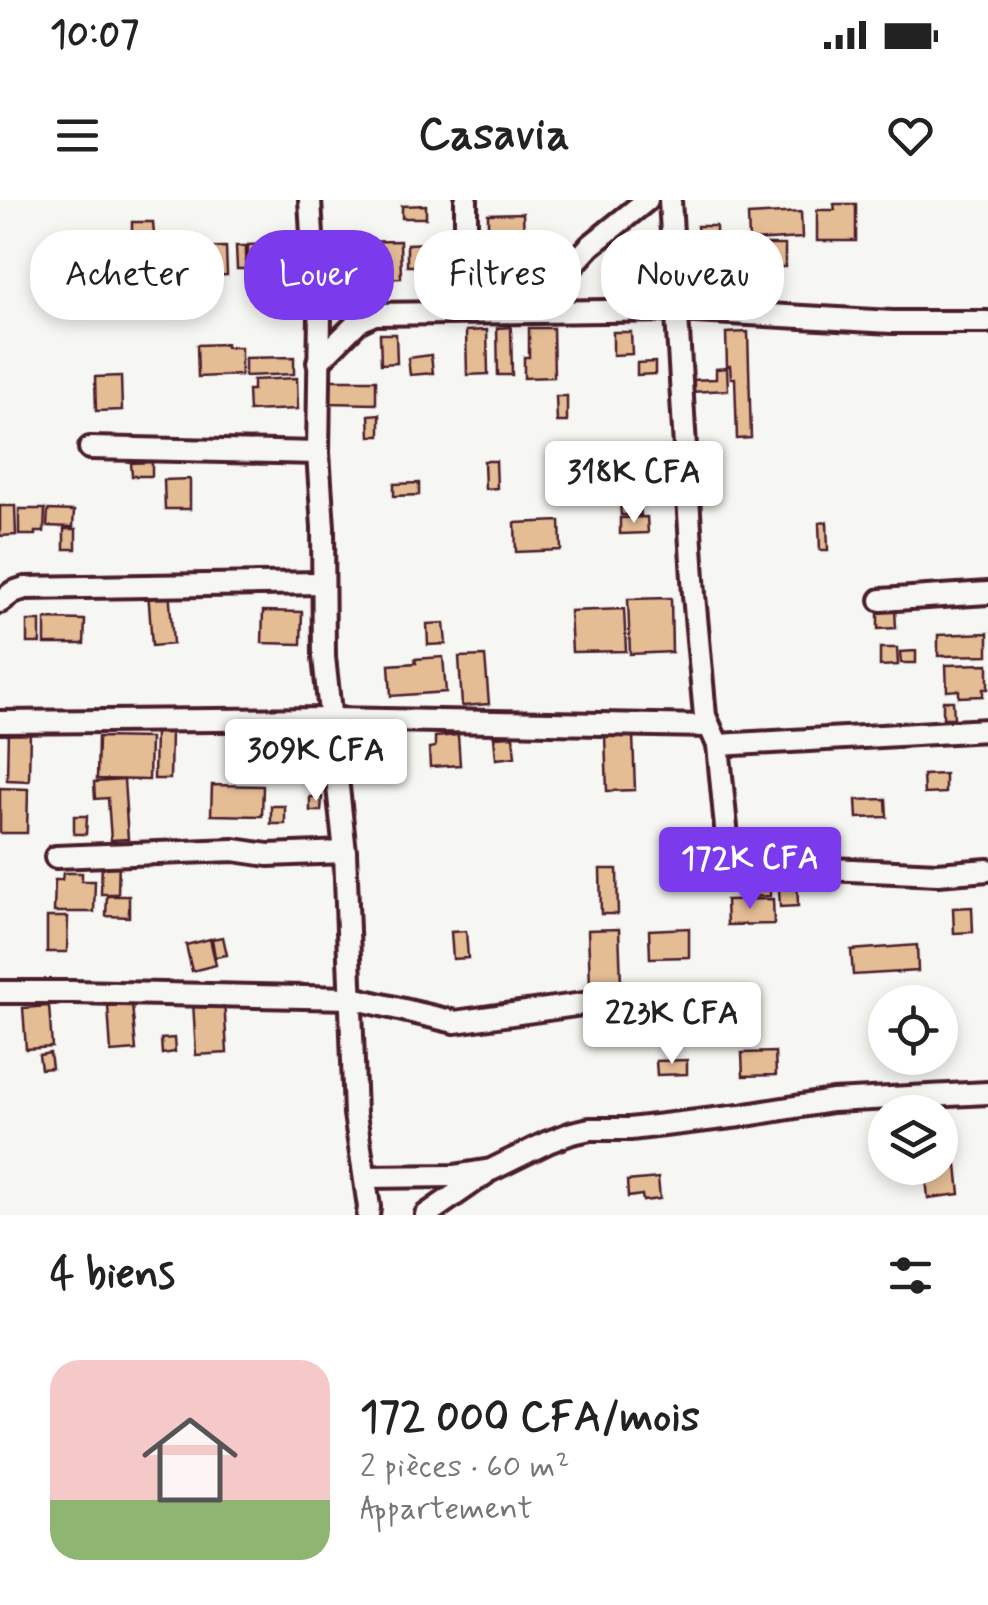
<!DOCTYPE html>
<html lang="fr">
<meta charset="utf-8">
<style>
:root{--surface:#fff;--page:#f6f6f6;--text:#222;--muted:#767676;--accent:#7c3aed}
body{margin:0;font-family:Mynerve,sans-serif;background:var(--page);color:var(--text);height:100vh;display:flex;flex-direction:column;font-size:38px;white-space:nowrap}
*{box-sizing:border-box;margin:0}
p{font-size:32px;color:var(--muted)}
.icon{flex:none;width:55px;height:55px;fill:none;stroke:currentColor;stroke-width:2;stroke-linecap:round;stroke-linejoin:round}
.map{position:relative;height:1015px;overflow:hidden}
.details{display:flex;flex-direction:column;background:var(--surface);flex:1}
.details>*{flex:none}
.hud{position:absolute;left:30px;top:30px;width:930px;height:90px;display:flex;gap:20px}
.fabs{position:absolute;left:868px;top:785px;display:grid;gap:20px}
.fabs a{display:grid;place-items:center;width:90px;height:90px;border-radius:50%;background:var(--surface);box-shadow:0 5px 15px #0003;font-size:50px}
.price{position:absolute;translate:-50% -85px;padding:0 22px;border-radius:10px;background:#fff;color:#222;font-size:32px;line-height:65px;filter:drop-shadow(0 2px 5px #0008)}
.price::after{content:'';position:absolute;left:50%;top:60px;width:30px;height:22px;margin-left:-15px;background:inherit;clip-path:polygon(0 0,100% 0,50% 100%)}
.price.active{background:var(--accent);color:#fff}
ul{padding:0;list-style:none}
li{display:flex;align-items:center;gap:30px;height:250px;padding:0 50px}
li span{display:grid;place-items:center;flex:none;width:280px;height:200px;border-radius:30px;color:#555}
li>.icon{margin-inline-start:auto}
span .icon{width:120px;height:120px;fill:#fffc;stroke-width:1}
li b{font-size:42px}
h2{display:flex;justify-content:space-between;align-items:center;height:120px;padding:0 50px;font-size:42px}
.chip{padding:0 35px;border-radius:40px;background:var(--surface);box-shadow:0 5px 15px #0003;font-size:35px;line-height:90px}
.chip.active{background:var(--accent);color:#fff}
.status{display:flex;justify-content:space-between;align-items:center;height:70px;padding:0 50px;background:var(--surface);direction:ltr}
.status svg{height:28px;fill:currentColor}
header{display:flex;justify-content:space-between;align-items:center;height:130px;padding:0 50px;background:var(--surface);font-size:45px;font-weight:700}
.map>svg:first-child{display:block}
.building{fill:#e5bd95;stroke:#4a1f2b;stroke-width:2.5}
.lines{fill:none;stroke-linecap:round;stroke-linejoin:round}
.minor-casing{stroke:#4a1f2b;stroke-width:28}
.minor{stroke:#f6f6f2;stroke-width:20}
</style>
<div class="status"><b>10:07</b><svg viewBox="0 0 49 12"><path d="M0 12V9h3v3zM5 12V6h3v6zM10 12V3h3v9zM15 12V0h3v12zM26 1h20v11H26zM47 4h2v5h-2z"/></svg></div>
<header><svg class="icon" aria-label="menu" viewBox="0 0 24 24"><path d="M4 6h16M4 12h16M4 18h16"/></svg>Casavia<svg class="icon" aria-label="heart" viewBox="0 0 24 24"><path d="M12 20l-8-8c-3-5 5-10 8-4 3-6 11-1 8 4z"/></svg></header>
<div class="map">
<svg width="988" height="1015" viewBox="0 0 988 1015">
<rect width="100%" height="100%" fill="#f6f6f2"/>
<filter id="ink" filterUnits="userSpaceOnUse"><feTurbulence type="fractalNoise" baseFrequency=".01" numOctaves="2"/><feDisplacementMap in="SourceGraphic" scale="20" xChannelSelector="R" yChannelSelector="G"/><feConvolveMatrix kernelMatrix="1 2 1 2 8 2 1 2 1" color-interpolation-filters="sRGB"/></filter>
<g filter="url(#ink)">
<g class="building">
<polygon points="834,4 856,4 856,41 817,41 817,10 835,10"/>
<polygon points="426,5 426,18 402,18 402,6"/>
<polygon points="801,12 802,38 749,41 748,15"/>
<polygon points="523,13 524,40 488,41 488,14"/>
<polygon points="132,22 153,22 154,35 132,36"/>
<polygon points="697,26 716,26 716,39 698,39"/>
<polygon points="696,32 697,45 683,45 683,33"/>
<polygon points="400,41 401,78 348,80 348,42"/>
<polygon points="535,41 536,76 508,77 508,70 490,70 489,43"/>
<polygon points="429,43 429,66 407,66 407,44"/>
<polygon points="277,44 278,66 248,67 248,45"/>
<rect x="747" y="45" width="38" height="22"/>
<polygon points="236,46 246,46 246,69 237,69"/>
<polygon points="226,47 227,75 173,77 173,48"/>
<polygon points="726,47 726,72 697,72 697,48"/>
<rect x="727" y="47" width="17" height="33"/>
<polygon points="745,77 755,77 755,94 746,94"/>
<polygon points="511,127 512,175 498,175 497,128"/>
<polygon points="529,128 553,128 554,177 524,178 524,157 529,157"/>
<polygon points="487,130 488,174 467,175 466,131"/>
<polygon points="613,132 631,132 632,154 613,155"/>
<polygon points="748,132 751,238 737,239 735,178 731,178 730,166 727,166 726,133"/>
<polygon points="380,134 396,134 397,163 381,164"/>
<polygon points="226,144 226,147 241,147 241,175 198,177 197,145"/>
<polygon points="431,155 433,173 410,175 408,158"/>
<polygon points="294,157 294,174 245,176 245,158"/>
<polygon points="655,162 655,174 637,175 637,163"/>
<polygon points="727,168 728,190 689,192 689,180 716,179 716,169"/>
<polygon points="121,176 122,210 96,211 95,177"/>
<polygon points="297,178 298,209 249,211 248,190 253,190 253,180"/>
<polygon points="327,180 376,180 376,204 327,203"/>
<polygon points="556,196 567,196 567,222 557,222"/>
<polygon points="380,214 380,236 370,236 369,215"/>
<polygon points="484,261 496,261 497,288 485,289"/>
<polygon points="152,262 152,276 132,276 131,263"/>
<polygon points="649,269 649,298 627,298 627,270"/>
<polygon points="190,279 190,309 165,309 164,280"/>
<polygon points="419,283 419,295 394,296 394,284"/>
<polygon points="620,304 640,304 641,315 621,315"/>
<polygon points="0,306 15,306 16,335 0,336"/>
<polygon points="19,309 45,309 44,332 35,332 35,335 19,335"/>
<polygon points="48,310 74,311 73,327 47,326"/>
<polygon points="647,317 648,333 620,334 620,318"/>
<polygon points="560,321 561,350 516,352 515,323"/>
<polygon points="827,322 828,350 820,350 819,323"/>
<rect x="64" y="329" width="12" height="20"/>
<polygon points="169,388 173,444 152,446 148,390"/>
<polygon points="671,398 672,452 630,454 628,399"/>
<polygon points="878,408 895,408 896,428 878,429"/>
<polygon points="624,409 626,451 572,452 570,411"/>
<polygon points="263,411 302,412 301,444 262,443"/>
<polygon points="45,419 85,420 84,444 45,444"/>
<rect x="27" y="421" width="13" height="22"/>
<polygon points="444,423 446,444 428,445 427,424"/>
<polygon points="988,433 988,455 938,456 938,435"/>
<polygon points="880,448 897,448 898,465 880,466"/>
<polygon points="916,451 916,463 901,463 900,452"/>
<polygon points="485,456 489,504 462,506 459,457"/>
<polygon points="443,457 446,492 391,496 389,465 416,463 415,459"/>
<polygon points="988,464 988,489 983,489 983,496 959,497 959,490 947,491 946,465"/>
<polygon points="943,501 953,501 954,518 943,518"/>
<polygon points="8,528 30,529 29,581 7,580"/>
<polygon points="155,530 171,531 170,579 154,579"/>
<polygon points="458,535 460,565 430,567 429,548 435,547 435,537"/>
<polygon points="633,535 635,590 607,591 605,536"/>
<polygon points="513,536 515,557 496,559 494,537"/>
<polygon points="98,537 150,538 149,580 97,579"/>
<polygon points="945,574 945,593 924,594 923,575"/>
<polygon points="124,580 128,639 111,640 108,598 95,599 94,582"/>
<polygon points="212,585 263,586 262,616 211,615"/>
<polygon points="0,588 28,589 27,633 0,633"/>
<polygon points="310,597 322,597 321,611 310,611"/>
<polygon points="886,599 887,617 857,618 856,600"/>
<rect x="271" y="606" width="14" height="18"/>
<polygon points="74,616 87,616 86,634 74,634"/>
<polygon points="102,658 119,658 118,694 101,694"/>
<polygon points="600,669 617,669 618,714 601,714"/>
<polygon points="770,672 770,696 745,697 745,673"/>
<polygon points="778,672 797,672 798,706 780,707"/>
<polygon points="63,673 82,673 82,681 95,681 94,712 54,712 55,680 62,680"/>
<polygon points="107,696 129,696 129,717 106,716"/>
<polygon points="773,699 774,724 727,725 726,700"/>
<polygon points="972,707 973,732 954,733 953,708"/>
<polygon points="47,717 68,717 67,752 47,752"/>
<polygon points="689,728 689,757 650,758 649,730"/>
<polygon points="619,729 621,783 590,785 588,730"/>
<polygon points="466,731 468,758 453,759 451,732"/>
<polygon points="223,737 227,755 215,757 212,739"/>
<polygon points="210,739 216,765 192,771 186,745"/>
<polygon points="917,745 918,771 853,775 851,750"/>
<polygon points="224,799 227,853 196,855 193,801"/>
<polygon points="605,803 605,839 594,840 592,804"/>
<polygon points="132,804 136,850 111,852 108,806"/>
<polygon points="646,805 646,831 618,832 617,806"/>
<polygon points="49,806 52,847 26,849 23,808"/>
<polygon points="174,838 175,852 162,854 161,839"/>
<polygon points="775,852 776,875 743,876 742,853"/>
<polygon points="50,853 52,868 41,869 39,855"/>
<polygon points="687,860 687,874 657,875 656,861"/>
<polygon points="957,965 960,994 928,998 925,968"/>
<polygon points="658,978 660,999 643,1001 642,995 628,997 627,981"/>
</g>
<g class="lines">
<g class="minor-casing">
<g id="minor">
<polyline points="310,0 314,69 320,114 318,253 323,327 324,457 345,652 355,914 369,1007 368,1015"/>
<polyline points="670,0 694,395 705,516 718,545 728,648 733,660 743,665 938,674 988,670"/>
<polyline points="517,108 551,89 590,46 647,0"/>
<polyline points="460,112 466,34 466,0"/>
<polyline points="318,162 358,122 374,114 677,110 892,122 988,122"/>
<polyline points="90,248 318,253"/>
<polyline points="881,400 988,393"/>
<polyline points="0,402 13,392 25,388 322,383"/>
<polyline points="0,522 331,519 707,526"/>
<polyline points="718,545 988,530"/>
<polyline points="56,657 234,650 268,655 345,652"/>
<polyline points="0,792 73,792 352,798 455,822 590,803"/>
<polyline points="365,977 454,976 491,970 548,942 572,933 590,929 630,929 740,916 832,901 988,893"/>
<polyline points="426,1015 485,974"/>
</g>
</g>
<use href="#minor" class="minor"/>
</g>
</g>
</svg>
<div class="fabs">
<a><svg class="icon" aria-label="locate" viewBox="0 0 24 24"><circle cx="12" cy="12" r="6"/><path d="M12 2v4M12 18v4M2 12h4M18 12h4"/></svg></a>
<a><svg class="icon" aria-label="layers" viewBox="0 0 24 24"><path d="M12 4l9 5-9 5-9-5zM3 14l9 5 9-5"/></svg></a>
</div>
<b class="price" style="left:634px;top:326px">318K CFA</b>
<b class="price" style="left:316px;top:604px">309K CFA</b>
<b class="price active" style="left:750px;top:712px">172K CFA</b>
<b class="price" style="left:672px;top:867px">223K CFA</b>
<div class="hud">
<a class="chip">Acheter</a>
<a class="chip active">Louer</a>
<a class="chip">Filtres</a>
<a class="chip">Nouveau</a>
</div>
</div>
<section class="details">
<h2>4 biens<svg class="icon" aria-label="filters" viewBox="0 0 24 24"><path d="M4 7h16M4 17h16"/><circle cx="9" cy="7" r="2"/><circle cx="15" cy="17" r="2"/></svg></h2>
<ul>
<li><span style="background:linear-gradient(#f6c9c9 70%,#8fb573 0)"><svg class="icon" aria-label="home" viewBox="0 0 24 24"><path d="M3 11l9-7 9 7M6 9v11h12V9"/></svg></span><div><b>172 000 CFA/mois</b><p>2 pièces · 60 m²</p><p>Appartement</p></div></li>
</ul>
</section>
